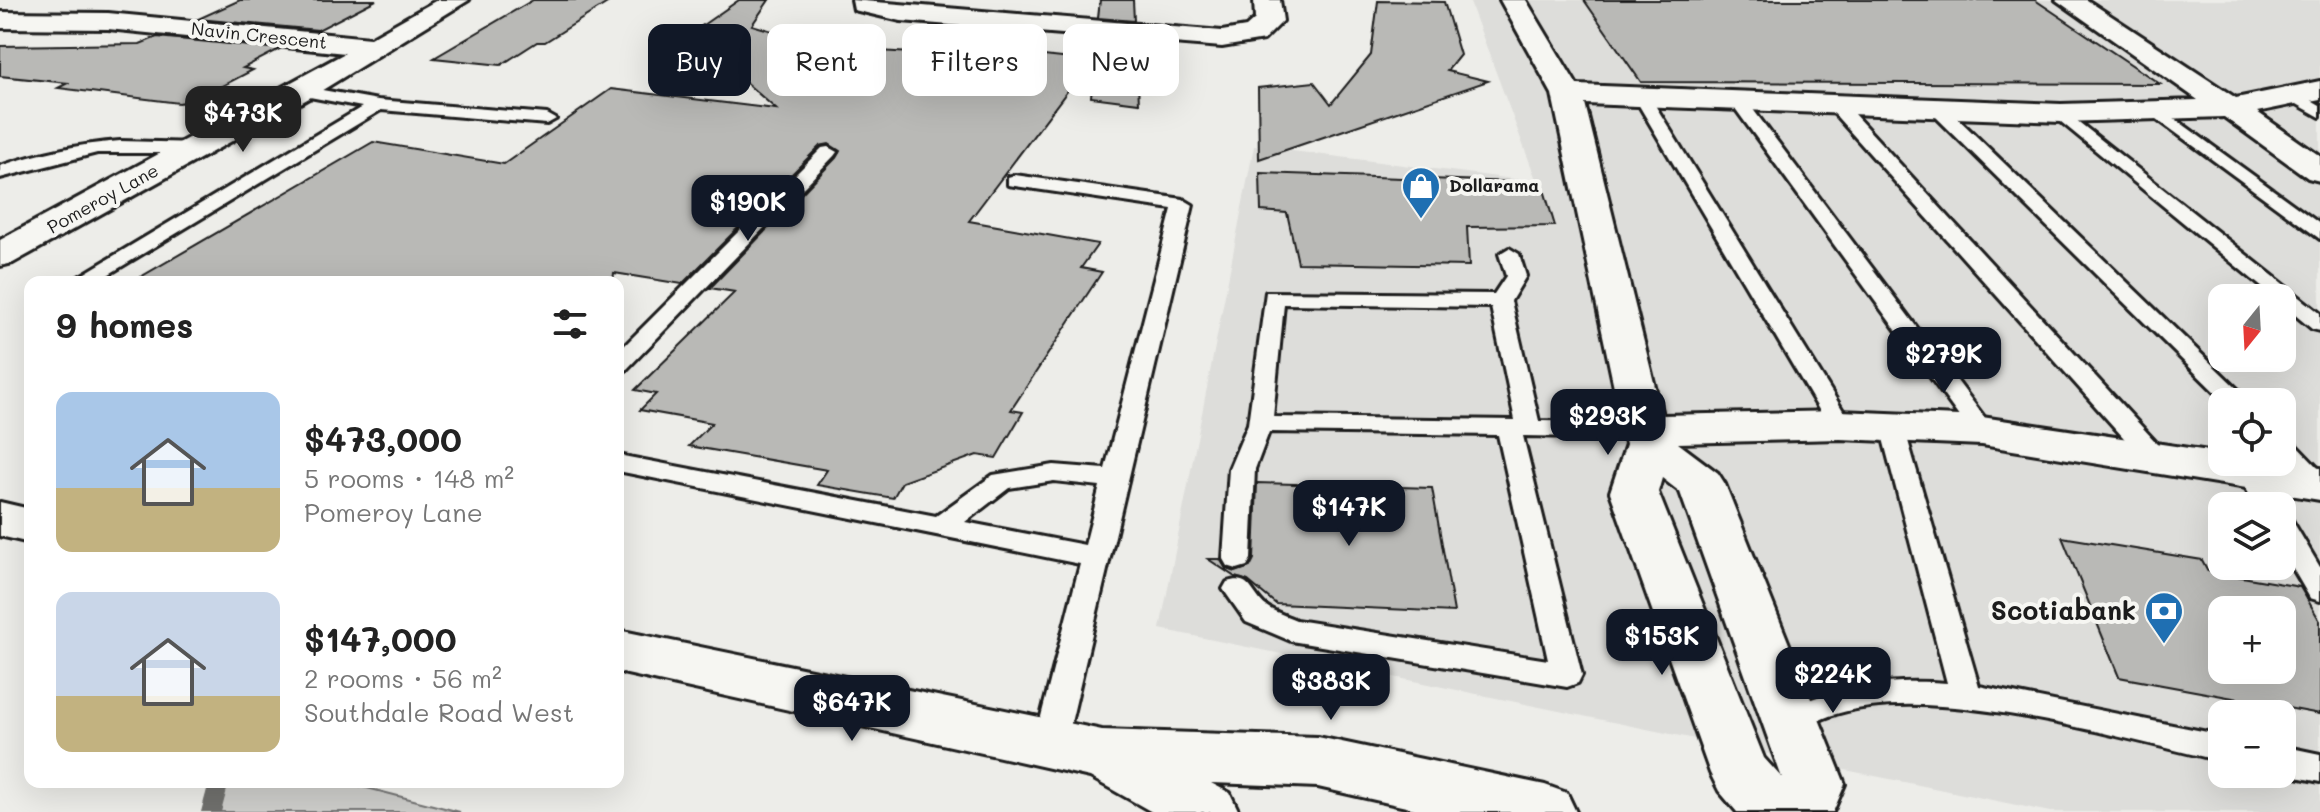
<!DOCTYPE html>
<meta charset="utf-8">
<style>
:root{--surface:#fff;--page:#f6f6f6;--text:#222;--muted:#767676;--accent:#111827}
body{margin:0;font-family:Mali,sans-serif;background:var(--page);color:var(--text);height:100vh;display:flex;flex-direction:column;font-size:30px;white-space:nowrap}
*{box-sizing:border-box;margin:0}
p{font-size:26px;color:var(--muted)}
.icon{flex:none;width:44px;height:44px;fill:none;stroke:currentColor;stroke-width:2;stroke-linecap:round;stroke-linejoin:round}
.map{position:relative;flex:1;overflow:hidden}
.side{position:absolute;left:24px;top:276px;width:600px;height:512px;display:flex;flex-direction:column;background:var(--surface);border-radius:16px;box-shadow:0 8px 32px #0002}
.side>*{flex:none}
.guide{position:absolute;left:648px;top:24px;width:760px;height:72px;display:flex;gap:16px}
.needle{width:52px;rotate:198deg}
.tools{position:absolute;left:2208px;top:284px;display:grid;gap:16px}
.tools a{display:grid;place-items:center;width:88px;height:88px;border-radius:16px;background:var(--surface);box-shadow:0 8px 32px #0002;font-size:40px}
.price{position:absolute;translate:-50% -68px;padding:0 18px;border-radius:16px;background:var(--accent);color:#fff;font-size:26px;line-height:52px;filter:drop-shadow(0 2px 4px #0008)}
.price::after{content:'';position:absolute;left:50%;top:48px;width:24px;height:18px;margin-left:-12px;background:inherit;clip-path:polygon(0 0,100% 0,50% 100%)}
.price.active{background:#222;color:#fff}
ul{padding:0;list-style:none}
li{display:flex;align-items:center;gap:24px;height:200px;padding:0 32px}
li span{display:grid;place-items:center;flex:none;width:224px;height:160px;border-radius:16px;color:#555}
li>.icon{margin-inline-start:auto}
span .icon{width:96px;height:96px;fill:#fffc;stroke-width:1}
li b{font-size:34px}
h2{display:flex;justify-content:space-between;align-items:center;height:96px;padding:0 32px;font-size:34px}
.pill{padding:0 28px;border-radius:16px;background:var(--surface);box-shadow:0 8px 32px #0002;font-size:28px;line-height:72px}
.pill.active{background:var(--accent);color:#fff}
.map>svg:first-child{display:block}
.built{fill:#ddddda;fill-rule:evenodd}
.green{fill:#cececb;stroke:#757574;stroke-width:2}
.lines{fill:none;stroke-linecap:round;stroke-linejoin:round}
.stream{fill:#6f6f6d;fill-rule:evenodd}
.building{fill:#b9b9b6;stroke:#1c1c1c;stroke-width:2;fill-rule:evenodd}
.service-casing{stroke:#1c1c1c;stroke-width:6}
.minor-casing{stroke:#1c1c1c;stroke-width:6}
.secondary-casing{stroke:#1c1c1c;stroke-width:6}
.service{fill:#f6f6f2;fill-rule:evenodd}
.minor{fill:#f6f6f2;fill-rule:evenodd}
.secondary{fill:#f6f6f2;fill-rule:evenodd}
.labels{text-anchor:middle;stroke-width:8;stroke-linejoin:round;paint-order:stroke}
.far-street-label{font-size:18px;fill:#1c1c1c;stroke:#f6f6f2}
.far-poi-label{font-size:18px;font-weight:bold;fill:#1c1c1c;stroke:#f6f6f2;text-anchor:start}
.near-poi-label{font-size:26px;font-weight:bold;fill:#1c1c1c;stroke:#f6f6f2;text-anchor:end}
</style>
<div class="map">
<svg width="2320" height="812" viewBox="0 0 2320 812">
<rect width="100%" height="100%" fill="#edede9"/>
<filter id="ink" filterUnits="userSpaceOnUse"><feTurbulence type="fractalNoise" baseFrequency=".0125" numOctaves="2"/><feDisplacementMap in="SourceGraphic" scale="16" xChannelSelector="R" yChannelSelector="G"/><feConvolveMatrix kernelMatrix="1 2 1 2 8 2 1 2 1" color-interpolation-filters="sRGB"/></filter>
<g filter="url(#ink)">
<path class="built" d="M1469,0H2320V812H2050L1160,629L1254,146L1537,182ZM2222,298H2282V358H2222ZM2222,402H2282V462H2222ZM2222,506H2282V566H2222ZM2222,610H2282V670H2222ZM2222,714H2282V774H2222Z"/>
<polygon class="green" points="208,782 344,782 460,812 212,812"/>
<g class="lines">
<polygon class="stream" points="209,782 229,782 221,812 201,812"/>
</g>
<g class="building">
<polygon points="240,0 376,0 318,30 198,19"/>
<polygon points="533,0 612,0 545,42 537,42 501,65 434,58"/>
<polygon points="739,0 769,0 752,25 830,48 928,54 935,48 950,46 1090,61 969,221 1098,244 1081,268 1102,272 1011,410 1023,412 996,458 977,455 902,482 893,498 817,485 827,470 689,446 712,423 640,410 656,394 635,390 735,292 710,288 836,158 840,151 829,144 820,146 682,284 614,273 613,282 132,282 373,142 504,164 611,89 776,109 690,34"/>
<polygon points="1100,0 1133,0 1134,21 1098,18"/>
<polygon points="1584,0 2035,0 2160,84 1641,82"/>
<polygon points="1378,1 1444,2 1460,55 1447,71 1488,81 1259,159 1258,88 1314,82 1331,104 1371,55"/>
<polygon points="157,37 280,49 243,68 253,70 195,100 179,103 58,88 68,83 0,76 0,46 140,44"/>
<polygon points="1096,40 1136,43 1139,103 1091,97"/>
<polygon points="1260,173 1542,183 1555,226 1467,227 1469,266 1298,263 1287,213 1261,211"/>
<polygon points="1257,483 1432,488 1454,612 1276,604 1248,581 1235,577 1208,559 1220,559 1226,569 1236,572 1250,567 1254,559"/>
<path d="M2062,537L2202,560L2208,571L2300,587L2320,621V714L2119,677ZM2222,610H2282V670H2222Z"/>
</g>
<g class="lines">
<g class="service-casing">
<g id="service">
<polygon points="300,86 378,100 547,114 556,119 547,124 381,110 96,282 70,282 362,107 294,94 294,88"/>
<polygon points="2294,90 2320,105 2320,117 2288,99 2288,91"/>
<polygon points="1642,92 1650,97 1852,425 1849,430 1840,433 1828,425 1634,97"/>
<polygon points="1737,95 1743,96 1991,426 1994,431 1991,436 1973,436 1729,100"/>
<polygon points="1836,100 1842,101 2166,453 2170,459 2166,465 2148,465 1830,109 1830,101"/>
<polygon points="1939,105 1945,106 2251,402 2225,402 1933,114 1933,106"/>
<polygon points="2159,107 2320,224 2320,239 2153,116 2151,112"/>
<polygon points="2061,108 2320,313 2320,331 2312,329 2282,304 2282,298 2275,298 2055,117 2055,109"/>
<path d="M120,141L197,143L206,148L197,153H97L0,178V166C39,153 79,144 120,141Z"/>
<polygon points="828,147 837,152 834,156 626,370 618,372 618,352 822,148"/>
<path d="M1015,175L1183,199L1193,205L1066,744L1061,753L1050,757L1039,753L1034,744L1080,564L618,471V455L936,516L993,475L1054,465L1105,469L1172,209L1008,185V177ZM1054,481L1100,486L1085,545L965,522L1009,488Z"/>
<path d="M1509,248L1519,254L1526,276L1511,301L1539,421L1643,422L1655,430L1643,438L1523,436L1582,675L1578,683L1567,687L1291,641L1246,622L1223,589L1227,582C1251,574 1251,594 1266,606C1274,612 1287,616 1296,620L1548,660L1498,435L1269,432L1255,469L1251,559L1247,566L1237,569L1227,566L1223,559L1229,469L1248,424L1266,292L1494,294L1506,276L1499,254ZM1284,304L1491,307L1515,420L1273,417Z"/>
<path d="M1892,419L1904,427L1979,686L2222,735V761C2118,738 1937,683 1836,714C1820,718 1806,728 1791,733L1780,729L1775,720L1780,711C1836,687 1886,678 1947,683L1880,427Z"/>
<polygon points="2282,438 2291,440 2320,470 2320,495 2311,492 2282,461"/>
<polygon points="2250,465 2259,467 2282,506 2256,506 2237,473 2241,467"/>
<polygon points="2282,518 2292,520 2320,567 2320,601 2310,598 2282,550"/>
<polygon points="2282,746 2320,754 2320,782 2282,774"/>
</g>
</g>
<g class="minor-casing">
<g id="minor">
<polygon points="437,0 469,0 311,97 13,263 0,266 0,240 345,53 108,29 0,28 0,12 108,13 370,38"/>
<polygon points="852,0 1222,31 1246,27 1255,19 1254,0 1280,0 1283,21 1264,40 1222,47 901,21 854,10"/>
<path d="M1500,0H1526L1577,85L2061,104L2198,100L2056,0H2087L2236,98L2320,81V99L2257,112L2320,156V181L2308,178L2224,117L2061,122L1585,104L1662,415L1840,411L1982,417L2222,453V462H2279L2320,468V500L1982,445L1840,439L1678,443L1718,473L1725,484L1845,784L1833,812H1737L1719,791L1710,773L1610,492L1626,444L1552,94ZM1662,478L1680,492L1782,778L1764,758L1658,492Z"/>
</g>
</g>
<g class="secondary-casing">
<g id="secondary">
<polygon points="0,502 30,509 30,543 0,536"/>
<polygon points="618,630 1102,730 1318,737 1545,785 1567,793 1576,812 1428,812 1318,787 1211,783 1230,793 1239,812 1152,812 1090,777 618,672"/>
</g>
</g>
<use href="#service" class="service"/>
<use href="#minor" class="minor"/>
<use href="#secondary" class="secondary"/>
</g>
</g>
<defs>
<g id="shop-pin" transform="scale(2)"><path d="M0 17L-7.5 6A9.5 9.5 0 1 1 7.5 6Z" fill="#1f6fb2" stroke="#f6f6f2"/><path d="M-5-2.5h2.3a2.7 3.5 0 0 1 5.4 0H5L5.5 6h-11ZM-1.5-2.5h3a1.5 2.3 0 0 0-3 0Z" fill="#fff"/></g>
<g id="bank-pin" transform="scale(2)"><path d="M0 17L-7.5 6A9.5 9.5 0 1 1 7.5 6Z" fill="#1f6fb2" stroke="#f6f6f2"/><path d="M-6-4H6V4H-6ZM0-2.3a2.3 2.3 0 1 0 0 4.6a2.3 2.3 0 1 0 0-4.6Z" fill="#fff"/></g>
</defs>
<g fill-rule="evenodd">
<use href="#shop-pin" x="1421" y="186"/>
<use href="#bank-pin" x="2164" y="611"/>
</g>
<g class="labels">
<g class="far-street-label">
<text transform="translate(259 36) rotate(6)" y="6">Navin Crescent</text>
<text transform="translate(103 199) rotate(-29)" y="6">Pomeroy Lane</text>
</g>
<g class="far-poi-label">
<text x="1449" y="192">Dollarama</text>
</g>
<g class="near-poi-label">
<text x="2136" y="620">Scotiabank</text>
</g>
</g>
</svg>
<div class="tools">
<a><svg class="needle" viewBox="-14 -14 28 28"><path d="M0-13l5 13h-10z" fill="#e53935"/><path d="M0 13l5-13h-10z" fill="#767676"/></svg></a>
<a><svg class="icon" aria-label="locate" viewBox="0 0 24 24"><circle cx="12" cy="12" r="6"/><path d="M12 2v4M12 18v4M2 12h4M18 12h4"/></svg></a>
<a><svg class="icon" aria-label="layers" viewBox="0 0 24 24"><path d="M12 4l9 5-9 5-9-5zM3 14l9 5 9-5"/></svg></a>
<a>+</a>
<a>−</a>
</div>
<b class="price active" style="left:243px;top:154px">$473K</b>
<b class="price" style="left:748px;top:243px">$190K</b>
<b class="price" style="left:1944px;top:395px">$279K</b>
<b class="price" style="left:1608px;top:457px">$293K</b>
<b class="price" style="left:1349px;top:548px">$147K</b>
<b class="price" style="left:1662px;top:677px">$153K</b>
<b class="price" style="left:1833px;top:715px">$224K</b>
<b class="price" style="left:1331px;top:722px">$383K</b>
<b class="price" style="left:852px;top:743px">$647K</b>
<div class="guide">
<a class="pill active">Buy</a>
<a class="pill">Rent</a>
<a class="pill">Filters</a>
<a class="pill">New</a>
</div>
<section class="side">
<h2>9 homes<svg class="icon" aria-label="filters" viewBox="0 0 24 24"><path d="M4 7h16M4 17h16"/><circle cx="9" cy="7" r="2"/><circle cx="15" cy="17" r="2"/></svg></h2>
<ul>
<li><span style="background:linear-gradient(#a9c7e8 60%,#c2b280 0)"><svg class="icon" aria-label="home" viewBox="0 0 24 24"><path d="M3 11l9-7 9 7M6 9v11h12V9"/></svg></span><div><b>$473,000</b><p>5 rooms · 148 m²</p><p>Pomeroy Lane</p></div></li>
<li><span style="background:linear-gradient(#c9d6e8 65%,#c2b280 0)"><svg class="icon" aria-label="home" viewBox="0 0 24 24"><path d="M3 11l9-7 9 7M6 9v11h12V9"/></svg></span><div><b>$147,000</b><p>2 rooms · 56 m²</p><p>Southdale Road West</p></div></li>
</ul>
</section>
</div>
